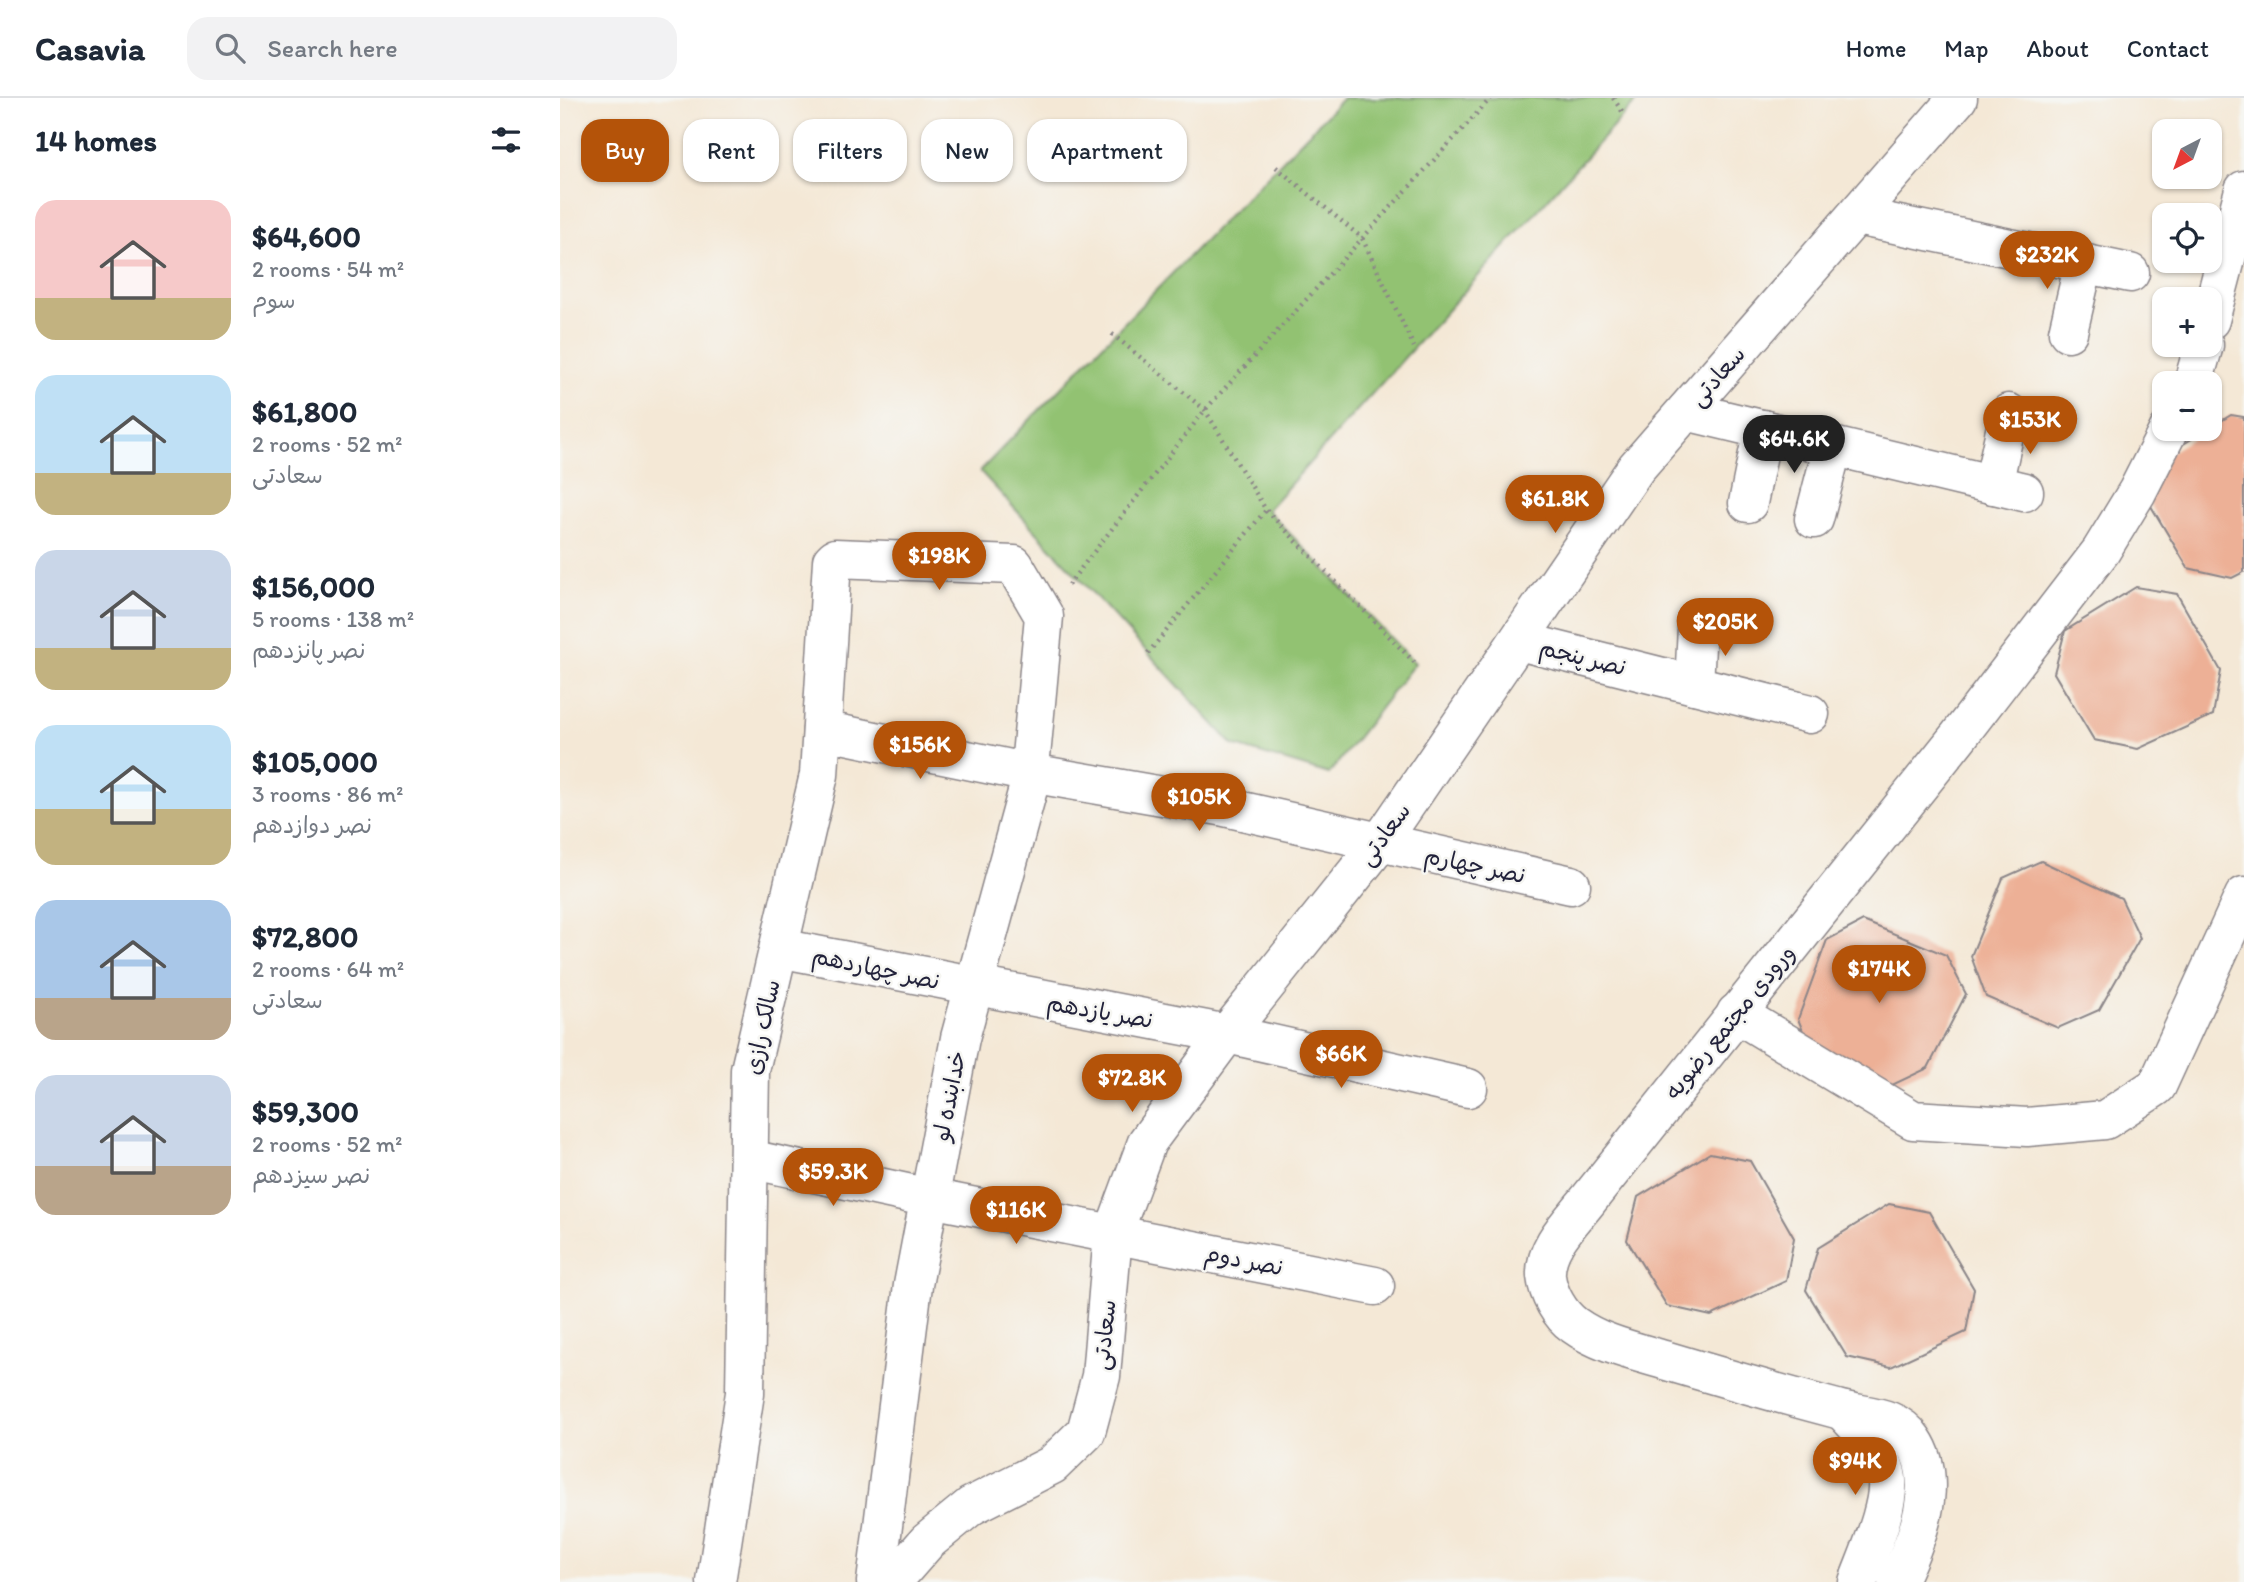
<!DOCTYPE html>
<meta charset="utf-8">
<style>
:root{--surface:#fff;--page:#f2f2f3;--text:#1f2937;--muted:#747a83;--line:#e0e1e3;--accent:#b45309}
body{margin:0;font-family:Itim,"Playpen Sans Arabic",sans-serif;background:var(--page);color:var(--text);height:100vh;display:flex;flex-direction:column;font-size:26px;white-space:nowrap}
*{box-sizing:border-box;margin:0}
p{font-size:23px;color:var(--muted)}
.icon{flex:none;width:38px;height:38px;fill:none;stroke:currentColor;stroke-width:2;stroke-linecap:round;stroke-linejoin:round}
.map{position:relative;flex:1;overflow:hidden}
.panel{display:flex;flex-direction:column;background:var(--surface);width:560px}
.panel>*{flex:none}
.banner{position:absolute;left:21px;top:21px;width:665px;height:63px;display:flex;gap:14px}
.needle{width:46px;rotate:221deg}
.fabs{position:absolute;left:1592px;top:21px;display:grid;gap:14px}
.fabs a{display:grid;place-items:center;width:70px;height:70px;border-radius:14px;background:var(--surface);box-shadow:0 2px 5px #0004;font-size:35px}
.price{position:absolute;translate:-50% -60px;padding:0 16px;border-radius:24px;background:var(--accent);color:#fff;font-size:23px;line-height:46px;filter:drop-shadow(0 2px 4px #0008)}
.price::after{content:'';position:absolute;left:50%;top:42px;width:21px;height:16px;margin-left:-10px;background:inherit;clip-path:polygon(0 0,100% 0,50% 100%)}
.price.current{background:#222;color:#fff}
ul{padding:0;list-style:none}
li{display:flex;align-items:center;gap:21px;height:175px;padding:0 35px}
li span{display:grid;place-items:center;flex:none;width:196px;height:140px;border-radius:21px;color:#555}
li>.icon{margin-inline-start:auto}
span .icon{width:84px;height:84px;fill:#fffc;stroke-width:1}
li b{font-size:30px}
h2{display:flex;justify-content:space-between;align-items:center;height:84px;padding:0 35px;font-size:30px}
.pill{padding:0 24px;border-radius:21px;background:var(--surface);box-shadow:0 2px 5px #0004;font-size:24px;line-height:63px}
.pill.current{background:var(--accent);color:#fff}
header{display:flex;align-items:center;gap:42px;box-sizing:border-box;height:98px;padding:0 35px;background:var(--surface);border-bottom:2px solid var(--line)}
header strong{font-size:33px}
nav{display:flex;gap:38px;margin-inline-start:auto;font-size:24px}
.search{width:490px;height:63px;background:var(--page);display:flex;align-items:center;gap:18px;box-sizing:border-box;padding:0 24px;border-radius:21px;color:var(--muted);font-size:26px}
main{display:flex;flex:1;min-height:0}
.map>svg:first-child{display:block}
.green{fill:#92c272;stroke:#5a7256;stroke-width:2}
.building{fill:#edb096}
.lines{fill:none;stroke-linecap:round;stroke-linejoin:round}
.street-casing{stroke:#8b8588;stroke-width:41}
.path{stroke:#8b8588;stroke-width:4.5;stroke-dasharray:2 5;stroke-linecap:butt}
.street{stroke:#fff;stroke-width:38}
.labels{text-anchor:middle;stroke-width:5;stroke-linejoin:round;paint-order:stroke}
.street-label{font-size:23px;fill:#22223b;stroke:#f6f6f2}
</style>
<header>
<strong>Casavia</strong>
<div class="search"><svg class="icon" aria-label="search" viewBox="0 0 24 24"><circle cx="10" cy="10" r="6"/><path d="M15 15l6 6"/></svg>Search here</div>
<nav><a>Home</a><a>Map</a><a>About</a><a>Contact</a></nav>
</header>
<main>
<section class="panel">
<h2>14 homes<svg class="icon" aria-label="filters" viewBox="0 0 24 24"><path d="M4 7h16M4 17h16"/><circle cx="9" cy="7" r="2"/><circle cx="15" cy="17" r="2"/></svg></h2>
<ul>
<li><span style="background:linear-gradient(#f6c9c9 70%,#c2b280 0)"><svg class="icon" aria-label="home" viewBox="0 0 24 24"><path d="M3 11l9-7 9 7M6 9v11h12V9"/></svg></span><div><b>$64,600</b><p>2 rooms · 54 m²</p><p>سوم</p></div></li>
<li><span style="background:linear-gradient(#bfe0f5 70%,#c2b280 0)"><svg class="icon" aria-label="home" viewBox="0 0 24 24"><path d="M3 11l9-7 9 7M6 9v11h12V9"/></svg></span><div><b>$61,800</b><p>2 rooms · 52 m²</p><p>سعادتی</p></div></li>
<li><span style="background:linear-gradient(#c9d6e8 70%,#c2b280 0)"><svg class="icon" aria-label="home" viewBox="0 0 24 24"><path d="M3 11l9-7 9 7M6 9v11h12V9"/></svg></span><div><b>$156,000</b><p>5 rooms · 138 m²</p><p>نصر پانزدهم</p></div></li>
<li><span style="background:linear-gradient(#bfe0f5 60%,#c2b280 0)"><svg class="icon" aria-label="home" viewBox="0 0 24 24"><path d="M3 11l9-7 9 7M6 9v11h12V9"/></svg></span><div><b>$105,000</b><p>3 rooms · 86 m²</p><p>نصر دوازدهم</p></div></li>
<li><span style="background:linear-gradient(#a9c7e8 70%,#b9a48a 0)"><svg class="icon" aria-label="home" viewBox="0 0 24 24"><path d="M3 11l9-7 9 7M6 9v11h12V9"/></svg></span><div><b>$72,800</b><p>2 rooms · 64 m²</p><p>سعادتی</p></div></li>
<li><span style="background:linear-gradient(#c9d6e8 65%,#b9a48a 0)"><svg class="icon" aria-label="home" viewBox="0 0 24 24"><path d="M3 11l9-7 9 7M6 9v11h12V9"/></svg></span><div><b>$59,300</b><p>2 rooms · 52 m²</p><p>نصر سیزدهم</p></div></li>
</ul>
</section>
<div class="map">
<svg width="1684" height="1484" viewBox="0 0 1684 1484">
<rect width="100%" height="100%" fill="#f6f6f2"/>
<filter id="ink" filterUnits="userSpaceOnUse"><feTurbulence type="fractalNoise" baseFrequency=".0143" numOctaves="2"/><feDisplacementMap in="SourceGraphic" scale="14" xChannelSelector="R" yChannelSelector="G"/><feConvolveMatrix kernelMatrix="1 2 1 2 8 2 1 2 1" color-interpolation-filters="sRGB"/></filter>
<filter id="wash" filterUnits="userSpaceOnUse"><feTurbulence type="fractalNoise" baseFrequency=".00686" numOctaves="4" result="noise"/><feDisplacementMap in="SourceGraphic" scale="28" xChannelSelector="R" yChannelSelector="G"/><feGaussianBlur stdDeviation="1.57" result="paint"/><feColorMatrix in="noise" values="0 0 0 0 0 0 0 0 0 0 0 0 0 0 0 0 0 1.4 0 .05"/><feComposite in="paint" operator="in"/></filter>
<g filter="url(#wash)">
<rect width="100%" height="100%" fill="#f4e8d6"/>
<polygon class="green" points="783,0 1079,0 707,412 855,565 769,676 673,647 420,373"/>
<g id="blocks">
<g class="building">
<polygon points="1671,317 1684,319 1684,474 1672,480 1628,470 1588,403 1599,361"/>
<polygon points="1576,489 1617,496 1661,573 1653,617 1578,651 1534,642 1494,575 1505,533"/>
<polygon points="1481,763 1561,800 1580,840 1539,912 1498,930 1426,899 1411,858 1443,780"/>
<polygon points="1303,823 1386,857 1406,896 1368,970 1328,989 1255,962 1238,921 1267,842"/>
<polygon points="1150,1055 1190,1063 1234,1140 1226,1183 1151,1218 1107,1208 1067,1142 1078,1099"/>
<polygon points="1329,1106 1369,1114 1414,1191 1406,1234 1331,1269 1287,1259 1246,1192 1258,1150"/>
</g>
</g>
</g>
<g filter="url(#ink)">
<use href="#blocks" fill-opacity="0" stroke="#8b8588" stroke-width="2"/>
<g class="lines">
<g class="street-casing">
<g id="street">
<polyline points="1296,118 1570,175"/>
<polyline points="1650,222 1684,92"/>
<polyline points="1508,234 1524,165"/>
<polyline points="1633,285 1644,247"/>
<polyline points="1126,313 1464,394"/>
<polyline points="1433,387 1449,315"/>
<polyline points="1188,405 1203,331"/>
<polyline points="1254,421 1273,348"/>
<polyline points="959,543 1250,616"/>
<polyline points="1134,587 1137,529"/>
<polyline points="262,632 470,675 660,708 1011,787"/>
<polyline points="219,850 667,936 908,990"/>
<polyline points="1176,915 1353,1022 1467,1029 1545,1022 1597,988 1684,798"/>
<polyline points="189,1061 370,1100 815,1188"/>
<path d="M1283,1313C1299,1331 1321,1351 1326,1375C1333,1403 1308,1457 1298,1484"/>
<polyline points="156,1484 185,1295 190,972 259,677 272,463 275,460 454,467 484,518 468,691 400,940 353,1187 316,1484"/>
<polyline points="332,1484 367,1444 411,1408 492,1367 526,1334 541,1278 553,1136 587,1044 667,936 819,746 1076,370 1398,0"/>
<path d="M1337,1484C1356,1443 1382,1385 1353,1342C1336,1316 1305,1319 1277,1311C1219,1296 1161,1279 1104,1262C1074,1253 1040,1246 1014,1227C1000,1217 988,1196 986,1178C984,1148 1013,1122 1029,1101L1398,639L1541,453L1577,394L1609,331"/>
</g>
</g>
<g class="path">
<polyline points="1053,0 1064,16"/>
<polyline points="716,69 802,140 854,249"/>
<polyline points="552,236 645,312 706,412 855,565"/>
<polyline points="508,487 645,312 931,0"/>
<polyline points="588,555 706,412"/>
</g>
<use href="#street" class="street"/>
</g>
</g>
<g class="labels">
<g class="street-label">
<text transform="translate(1157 278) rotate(-49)" y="8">سعادتی</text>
<text transform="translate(1023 559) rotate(14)" y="8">نصر پنجم</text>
<text transform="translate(824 736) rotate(-54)" y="8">سعادتی</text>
<text transform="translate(915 767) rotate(12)" y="8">نصر چهارم</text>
<text transform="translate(316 870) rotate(12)" y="8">نصر چهاردهم</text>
<text transform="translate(540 913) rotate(10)" y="8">نصر یازدهم</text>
<text transform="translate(1169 924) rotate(-51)" y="8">ورودی مجتمع رضویه</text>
<text transform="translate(202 929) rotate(-78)" y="8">سالک رازی</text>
<text transform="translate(389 998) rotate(-79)" y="8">خدابنده لو</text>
<text transform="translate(684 1162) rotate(11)" y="8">نصر دوم</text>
<text transform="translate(544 1237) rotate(-84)" y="8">سعادتی</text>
</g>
</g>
</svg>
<div class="fabs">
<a><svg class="needle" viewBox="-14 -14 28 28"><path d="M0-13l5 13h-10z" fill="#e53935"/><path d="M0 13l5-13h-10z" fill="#747a83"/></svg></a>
<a><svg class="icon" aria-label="locate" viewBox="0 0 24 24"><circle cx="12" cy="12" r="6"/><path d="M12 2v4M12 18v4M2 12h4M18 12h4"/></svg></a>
<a>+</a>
<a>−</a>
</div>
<b class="price" style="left:1487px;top:193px">$232K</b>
<b class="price" style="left:1470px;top:358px">$153K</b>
<b class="price current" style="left:1234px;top:377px">$64.6K</b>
<b class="price" style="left:995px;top:437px">$61.8K</b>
<b class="price" style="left:379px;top:494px">$198K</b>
<b class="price" style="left:1165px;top:560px">$205K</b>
<b class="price" style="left:360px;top:683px">$156K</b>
<b class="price" style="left:639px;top:735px">$105K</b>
<b class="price" style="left:1319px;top:907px">$174K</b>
<b class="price" style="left:781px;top:992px">$66K</b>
<b class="price" style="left:572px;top:1016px">$72.8K</b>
<b class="price" style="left:273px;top:1110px">$59.3K</b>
<b class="price" style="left:456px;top:1148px">$116K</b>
<b class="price" style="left:1295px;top:1399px">$94K</b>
<div class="banner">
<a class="pill current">Buy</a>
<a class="pill">Rent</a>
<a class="pill">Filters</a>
<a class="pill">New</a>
<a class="pill">Apartment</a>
</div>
</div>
</main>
